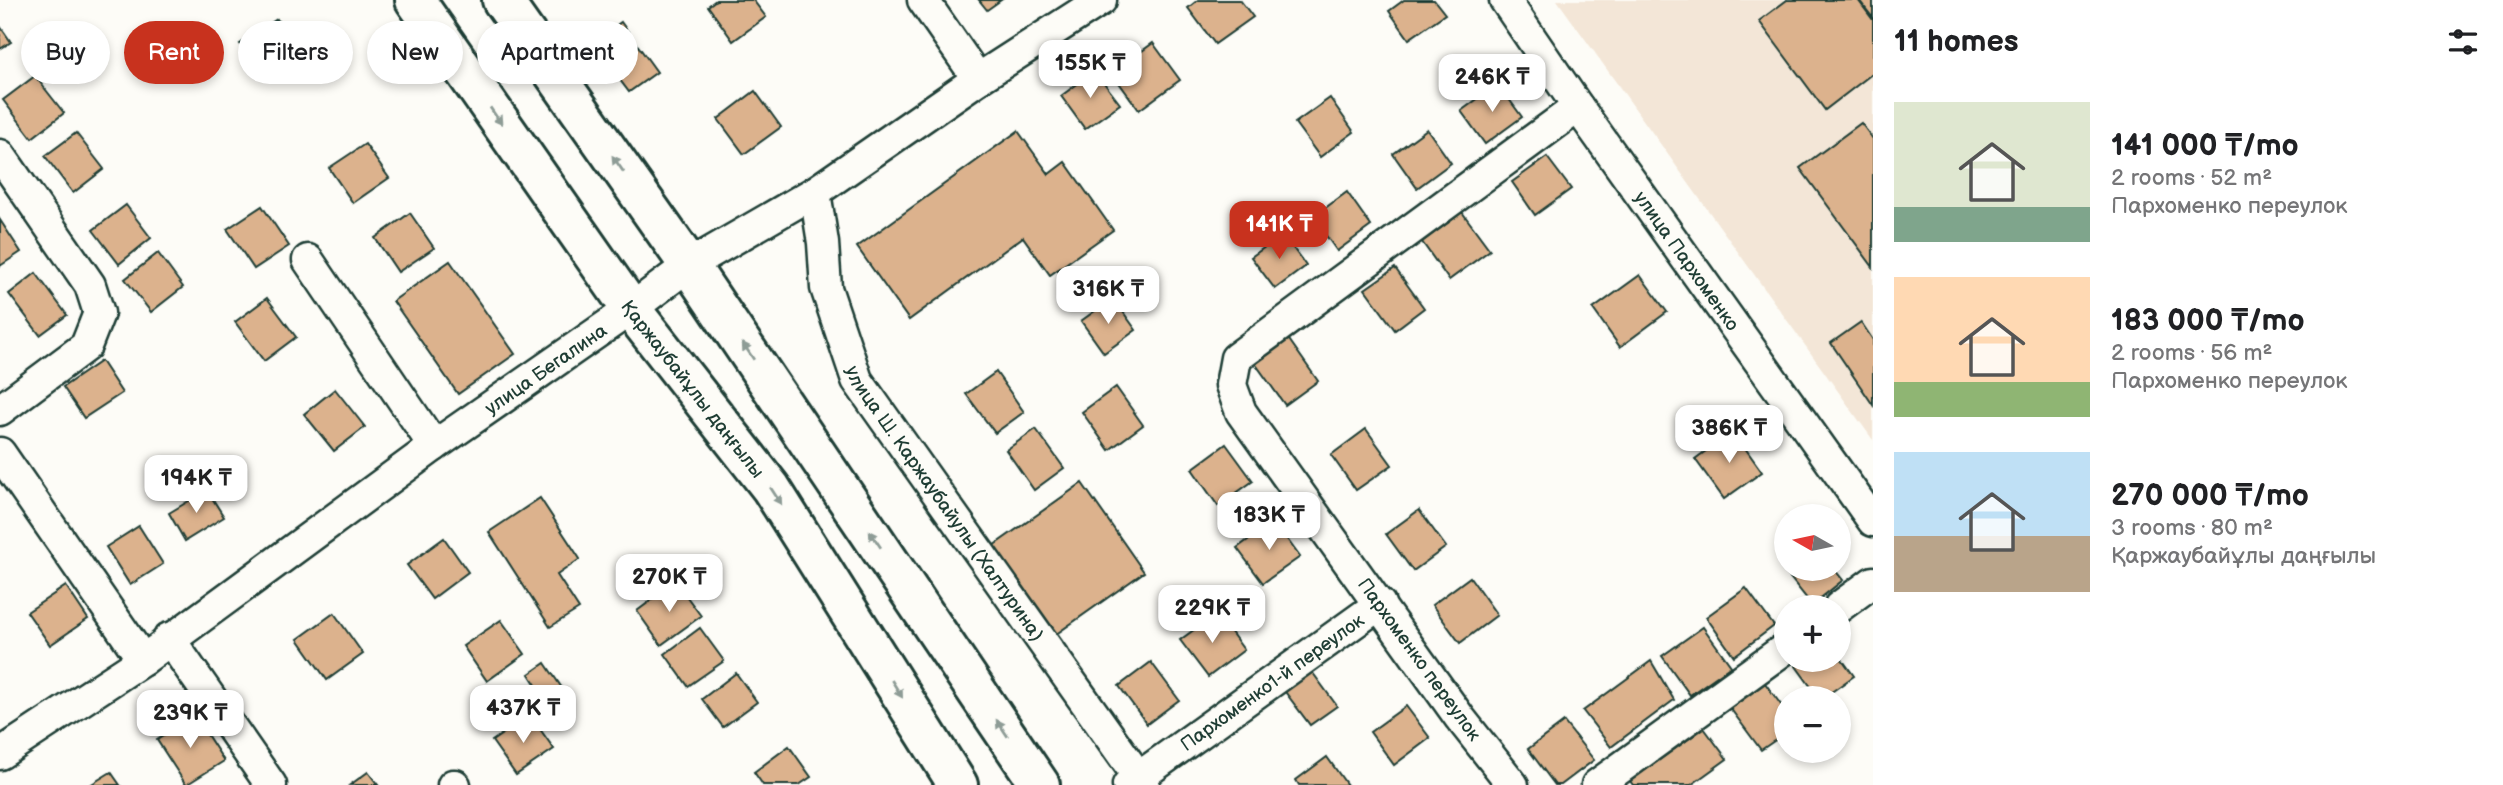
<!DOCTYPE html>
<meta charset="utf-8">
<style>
:root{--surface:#fff;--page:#f2f2f2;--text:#202124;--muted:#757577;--accent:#c8321e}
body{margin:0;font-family:"Balsamiq Sans",sans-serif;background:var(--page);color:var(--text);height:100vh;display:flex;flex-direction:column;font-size:26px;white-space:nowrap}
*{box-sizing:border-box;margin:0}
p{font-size:23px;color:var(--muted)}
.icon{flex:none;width:38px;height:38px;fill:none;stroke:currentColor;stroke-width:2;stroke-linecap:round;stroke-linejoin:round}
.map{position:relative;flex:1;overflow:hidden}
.details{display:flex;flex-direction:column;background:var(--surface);width:630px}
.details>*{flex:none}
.banner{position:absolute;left:21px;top:21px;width:665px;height:63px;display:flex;gap:14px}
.needle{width:46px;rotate:279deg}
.controls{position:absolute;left:1774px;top:504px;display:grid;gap:14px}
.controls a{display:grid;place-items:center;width:77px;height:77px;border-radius:50%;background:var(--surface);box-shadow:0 4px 10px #0003;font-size:35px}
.price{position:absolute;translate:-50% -60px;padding:0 16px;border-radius:14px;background:#fff;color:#222;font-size:23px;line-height:46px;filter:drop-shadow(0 2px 4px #0008)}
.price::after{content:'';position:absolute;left:50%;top:42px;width:21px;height:16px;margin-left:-10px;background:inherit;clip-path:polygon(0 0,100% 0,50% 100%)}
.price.active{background:var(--accent);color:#fff}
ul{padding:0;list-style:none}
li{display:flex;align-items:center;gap:21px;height:175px;padding:0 21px}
li span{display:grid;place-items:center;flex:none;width:196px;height:140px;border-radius:0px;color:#555}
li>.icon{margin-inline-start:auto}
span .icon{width:84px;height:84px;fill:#fffc;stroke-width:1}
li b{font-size:30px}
h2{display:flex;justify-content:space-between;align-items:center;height:84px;padding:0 21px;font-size:30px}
.chip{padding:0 24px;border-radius:32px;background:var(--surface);box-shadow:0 4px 10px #0003;font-size:24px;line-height:63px}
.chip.active{background:var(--accent);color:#fff}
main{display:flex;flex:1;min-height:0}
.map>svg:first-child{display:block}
.built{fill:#f3e6d7}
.building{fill:#dcb28d;stroke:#1f3d34;stroke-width:2}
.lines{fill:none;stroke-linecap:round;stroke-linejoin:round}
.minor-casing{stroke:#1f3d34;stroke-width:35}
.highway-casing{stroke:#1f3d34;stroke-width:44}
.minor{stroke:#fdfcf7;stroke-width:30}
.highway{stroke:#fdfcf7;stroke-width:38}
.oneway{fill:#8e9c96}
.labels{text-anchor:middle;stroke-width:5;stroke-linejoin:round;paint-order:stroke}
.street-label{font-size:19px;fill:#1f3d34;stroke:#fdfcf7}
</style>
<main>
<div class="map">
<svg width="1873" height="785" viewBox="0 0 1873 785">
<rect width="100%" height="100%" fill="#fdfcf7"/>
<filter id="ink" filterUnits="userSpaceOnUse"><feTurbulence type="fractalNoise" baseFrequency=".0143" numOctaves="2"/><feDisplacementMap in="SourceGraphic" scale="14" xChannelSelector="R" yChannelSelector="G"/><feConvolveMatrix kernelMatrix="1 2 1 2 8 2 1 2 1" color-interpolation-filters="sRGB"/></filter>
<g filter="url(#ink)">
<polygon class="built" points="1557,0 1873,0 1873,440"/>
<g class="building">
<polygon points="716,0 753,0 766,17 733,41 708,6"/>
<polygon points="979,0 1001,0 987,10"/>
<polygon points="1198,0 1240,0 1253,17 1215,44 1188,8"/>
<polygon points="1404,0 1434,0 1445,14 1409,39 1389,11"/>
<polygon points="1787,0 1858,0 1873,20 1873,73 1825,110 1759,21"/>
<polygon points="1859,0 1873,0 1873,18"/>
<polygon points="277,19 300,54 264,79 240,44"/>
<polygon points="621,22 657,72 629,92 592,43"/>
<polygon points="0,26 11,42 0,49"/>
<polygon points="1153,43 1180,80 1139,110 1112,73"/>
<polygon points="1095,71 1120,104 1085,129 1061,96"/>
<polygon points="35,76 64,113 32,138 3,100"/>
<polygon points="1498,84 1522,117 1485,144 1461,111"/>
<polygon points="755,91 781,127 744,154 718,119"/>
<polygon points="1330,98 1354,132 1320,157 1295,123"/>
<polygon points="1861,123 1873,139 1873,267 1800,168"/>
<polygon points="1427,129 1451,163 1417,188 1393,154"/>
<polygon points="1018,131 1049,174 1065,162 1113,230 1050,275 1023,237 909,320 857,247"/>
<polygon points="76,133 104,169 73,193 45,156"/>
<polygon points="365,144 389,178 353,203 329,168"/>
<polygon points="1547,157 1571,189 1535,215 1512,182"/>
<polygon points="1347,192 1371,226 1337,251 1313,217"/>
<polygon points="126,205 151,238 119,264 93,230"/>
<polygon points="262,206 289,246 254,269 227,229"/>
<polygon points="1462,212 1490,250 1449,280 1422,242"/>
<polygon points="410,213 434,248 398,272 375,238"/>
<polygon points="0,220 21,252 0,266"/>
<polygon points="1283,234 1306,266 1275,289 1251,257"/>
<polygon points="158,253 183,287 151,312 125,279"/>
<polygon points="450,261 515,354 458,394 393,301"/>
<polygon points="1395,268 1424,308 1395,330 1365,289"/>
<polygon points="36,273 67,315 40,335 9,294"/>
<polygon points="1640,275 1667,312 1620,347 1593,309"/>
<polygon points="267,298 296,337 264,361 235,322"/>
<polygon points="1113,298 1136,330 1104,353 1081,321"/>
<polygon points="1861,322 1873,340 1873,405 1831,343"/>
<polygon points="1285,334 1318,381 1285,405 1252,359"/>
<polygon points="101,361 122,393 84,418 63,387"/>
<polygon points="996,372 1024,412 995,433 966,394"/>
<polygon points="1116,387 1143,425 1109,450 1082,412"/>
<polygon points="335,389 365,427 334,451 304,414"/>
<polygon points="1036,429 1064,468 1034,490 1006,450"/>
<polygon points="1366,429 1392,465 1356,490 1331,455"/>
<polygon points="1733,431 1762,472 1724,499 1695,459"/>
<polygon points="1226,444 1253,481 1218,506 1192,469"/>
<polygon points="1082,483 1144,572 1052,637 990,548"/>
<polygon points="207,490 224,517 185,541 169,513"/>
<polygon points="540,498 580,559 557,575 579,609 550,627 489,532"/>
<polygon points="1419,510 1446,547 1413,571 1386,534"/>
<polygon points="1274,521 1300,557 1263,583 1237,548"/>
<polygon points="139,526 163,564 130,585 106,547"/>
<polygon points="444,538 468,572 432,599 407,565"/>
<polygon points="1787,568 1834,569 1843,580 1812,605 1784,570"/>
<polygon points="1470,577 1497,615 1460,643 1432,605"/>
<polygon points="676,582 701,616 661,645 637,611"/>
<polygon points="66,586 88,619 50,645 27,612"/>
<polygon points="1746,588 1774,626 1734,656 1706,617"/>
<polygon points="334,613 363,654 327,680 298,639"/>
<polygon points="1217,613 1244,650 1208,677 1180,640"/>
<polygon points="501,620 525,654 487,681 463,646"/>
<polygon points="1703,627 1731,666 1690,695 1662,656"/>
<polygon points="700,628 724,661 688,686 665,654"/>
<polygon points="1839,655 1854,676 1823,698 1819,698 1793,662 1796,660 1839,660"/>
<polygon points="1651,661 1674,700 1611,747 1583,711"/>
<polygon points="1151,662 1179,700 1147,724 1119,686"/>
<polygon points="545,663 562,688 545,699 529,674"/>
<polygon points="1310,669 1337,706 1310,725 1283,689"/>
<polygon points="736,673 757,702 723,727 702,699"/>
<polygon points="1765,683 1787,713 1787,732 1761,750 1730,708"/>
<polygon points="1406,706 1430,738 1394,765 1370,732"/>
<polygon points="530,715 554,749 516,775 492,741"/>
<polygon points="195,716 224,761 186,785 157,740"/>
<polygon points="1564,722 1594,760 1561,785 1555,785 1528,749"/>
<polygon points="1704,728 1727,759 1691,785 1633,785 1630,781"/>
<polygon points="789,746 811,777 799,785 763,785 754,772"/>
<polygon points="1327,757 1347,785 1299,785 1296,780"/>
<polygon points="111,772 120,785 90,785"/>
<polygon points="368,772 378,785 350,785"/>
</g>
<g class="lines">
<g class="minor-casing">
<g id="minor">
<polyline points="923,0 978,79"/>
<path id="s1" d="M1505,0L1578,107L1873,521"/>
<polyline points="0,155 90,285 99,313 86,346 0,410"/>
<path id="s2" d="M815,192L823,243L826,288L857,380L1144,785"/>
<polyline points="308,260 434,446"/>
<polyline points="0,453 143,660"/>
<polyline points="1839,607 1873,582"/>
<polyline points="169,638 271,785"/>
<path id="s3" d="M0,754L143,660L434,446L631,309L689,265L815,192L978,79L1101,0"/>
<polyline points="453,785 455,785"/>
<path id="s4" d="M1128,785L1380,604"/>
<polyline points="1513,785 1460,718 1241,412 1231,385 1236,358 1578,107"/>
<polyline points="1597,785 1787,647"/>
</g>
</g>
<g class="highway-casing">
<g id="highway">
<path id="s5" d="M415,0L631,309L771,488L958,785"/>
<polyline points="502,0 689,265 1040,785"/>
</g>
</g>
<use href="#minor" class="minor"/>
<use href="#highway" class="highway"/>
</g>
<defs><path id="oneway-solid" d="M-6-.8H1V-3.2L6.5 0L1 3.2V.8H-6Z" transform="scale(1.75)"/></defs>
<g class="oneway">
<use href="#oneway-solid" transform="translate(496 116) rotate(55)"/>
<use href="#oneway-solid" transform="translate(618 164) rotate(-125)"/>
<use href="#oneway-solid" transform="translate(748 351) rotate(-124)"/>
<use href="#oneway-solid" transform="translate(776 496) rotate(57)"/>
<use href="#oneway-solid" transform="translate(875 539) rotate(-124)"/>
<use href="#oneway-solid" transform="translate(897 689) rotate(58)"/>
<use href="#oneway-solid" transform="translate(1002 728) rotate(-124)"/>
</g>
</g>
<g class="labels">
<g class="street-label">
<text dy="7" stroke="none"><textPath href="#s1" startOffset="318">улица Пархоменко</textPath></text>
<text dy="7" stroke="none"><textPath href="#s3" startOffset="668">улица Бегалина</textPath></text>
<text dy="7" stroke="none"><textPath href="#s5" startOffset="478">Қаржаубайұлы даңғылы</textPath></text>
<text dy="7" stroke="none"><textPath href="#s2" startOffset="345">улица Ш. Каржаубайулы (Халтурина)</textPath></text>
<text transform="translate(1420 659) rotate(54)" y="7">Пархоменко переулок</text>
<text dy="7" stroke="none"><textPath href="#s4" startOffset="177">Пархоменко1-й переулок</textPath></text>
</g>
</g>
</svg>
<div class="controls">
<a><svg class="needle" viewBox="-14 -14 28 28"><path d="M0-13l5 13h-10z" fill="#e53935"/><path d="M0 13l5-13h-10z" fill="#757577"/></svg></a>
<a>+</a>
<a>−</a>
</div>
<b class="price" style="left:1090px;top:100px">155K ₸</b>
<b class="price" style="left:1492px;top:114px">246K ₸</b>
<b class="price active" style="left:1279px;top:261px">141K ₸</b>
<b class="price" style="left:1108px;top:326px">316K ₸</b>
<b class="price" style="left:1729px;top:465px">386K ₸</b>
<b class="price" style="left:196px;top:515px">194K ₸</b>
<b class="price" style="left:1269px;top:552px">183K ₸</b>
<b class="price" style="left:669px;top:614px">270K ₸</b>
<b class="price" style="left:1212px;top:645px">229K ₸</b>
<b class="price" style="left:523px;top:745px">437K ₸</b>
<b class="price" style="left:190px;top:750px">239K ₸</b>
<div class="banner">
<a class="chip">Buy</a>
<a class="chip active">Rent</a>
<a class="chip">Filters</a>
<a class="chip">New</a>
<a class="chip">Apartment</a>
</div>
</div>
<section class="details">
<h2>11 homes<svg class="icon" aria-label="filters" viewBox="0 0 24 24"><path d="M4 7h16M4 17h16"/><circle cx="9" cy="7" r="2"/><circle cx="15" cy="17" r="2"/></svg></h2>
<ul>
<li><span style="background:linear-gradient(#dfe7d0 75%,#7fa58c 0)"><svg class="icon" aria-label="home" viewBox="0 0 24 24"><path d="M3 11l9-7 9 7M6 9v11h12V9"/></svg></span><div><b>141 000 ₸/mo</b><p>2 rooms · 52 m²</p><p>Пархоменко переулок</p></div></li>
<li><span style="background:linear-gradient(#ffd9b3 75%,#8fb573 0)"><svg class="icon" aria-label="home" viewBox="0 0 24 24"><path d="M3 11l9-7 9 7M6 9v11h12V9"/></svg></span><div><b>183 000 ₸/mo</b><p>2 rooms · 56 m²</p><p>Пархоменко переулок</p></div></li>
<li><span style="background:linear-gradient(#bfe0f5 60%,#b9a48a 0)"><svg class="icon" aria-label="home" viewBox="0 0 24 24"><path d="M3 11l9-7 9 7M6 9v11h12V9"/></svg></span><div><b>270 000 ₸/mo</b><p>3 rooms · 80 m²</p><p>Қаржаубайұлы даңғылы</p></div></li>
</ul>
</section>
</main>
